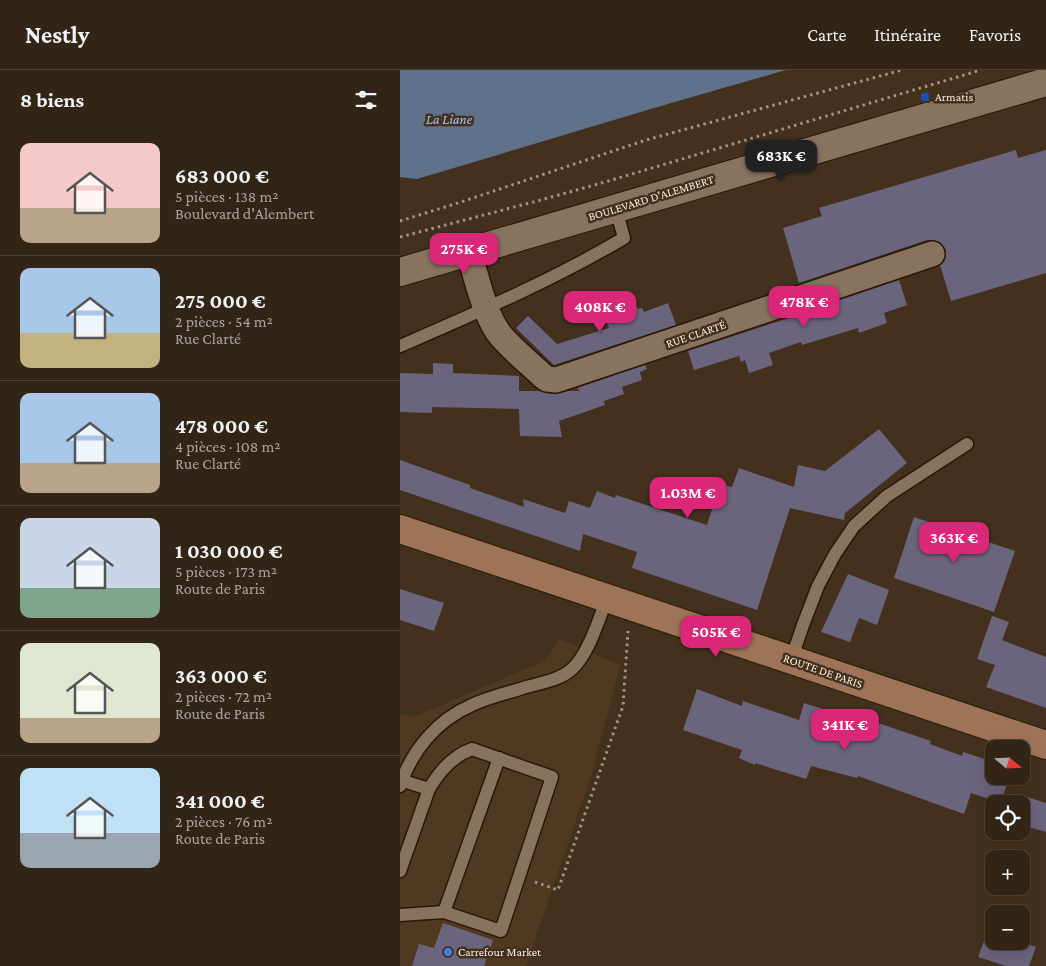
<!DOCTYPE html>
<html lang="fr">
<meta charset="utf-8">
<style>
:root{--surface:#322516;--page:#3d3123;--text:#f1f3f6;--muted:#a8a5a1;--line:#4d4235;--accent:#db2777}
body{margin:0;font-family:"Crimson Pro",serif;background:var(--page);color:var(--text);height:100vh;display:flex;flex-direction:column;font-size:19px;white-space:nowrap}
*{box-sizing:border-box;margin:0}
p{font-size:16px;color:var(--muted)}
.icon{flex:none;width:28px;height:28px;fill:none;stroke:currentColor;stroke-width:2;stroke-linecap:round;stroke-linejoin:round}
.map{position:relative;flex:1;overflow:hidden}
.drawer{display:flex;flex-direction:column;background:var(--surface);width:400px}
.drawer>*{flex:none}
.needle{width:32px;rotate:109deg}
.tools{position:absolute;left:585px;top:670px;display:grid;gap:10px}
.tools a{display:grid;place-items:center;width:45px;height:45px;border-radius:10px;background:var(--surface);box-shadow:0 5px 20px #0002,0 0 0 1px var(--line);font-size:25px}
.price{position:absolute;translate:-50% -42px;padding:0 11px;border-radius:10px;background:var(--accent);color:#fff;font-size:16px;line-height:32px;filter:drop-shadow(0 1px 2px #0008)}
.price::after{content:'';position:absolute;left:50%;top:30px;width:15px;height:11px;margin-left:-8px;background:inherit;clip-path:polygon(0 0,100% 0,50% 100%)}
.price.active{background:#222;color:#fff}
ul{padding:0;list-style:none}
li{display:flex;align-items:center;gap:15px;height:125px;padding:0 20px}
li+li{border-top:1px solid var(--line)}
li span{display:grid;place-items:center;flex:none;width:140px;height:100px;border-radius:10px;color:#555}
li>.icon{margin-inline-start:auto}
span .icon{width:60px;height:60px;fill:#fffc;stroke-width:1}
li b{font-size:21px}
h2{display:flex;justify-content:space-between;align-items:center;height:60px;padding:0 20px;font-size:21px}
header{display:flex;align-items:center;gap:30px;box-sizing:border-box;height:70px;padding:0 25px;background:var(--surface);border-bottom:1px solid var(--line)}
header strong{font-size:24px}
nav{display:flex;gap:28px;margin-inline-start:auto;font-size:18px}
main{display:flex;flex:1;min-height:0}
.map>svg:first-child{display:block}
.built{fill:#513921}
.water{fill:#60718c}
.building{fill:#6b647d}
.lines{fill:none;stroke-linecap:round;stroke-linejoin:round}
.service-casing{stroke:#291806;stroke-width:15}
.minor-casing{stroke:#291806;stroke-width:28}
.tertiary-casing{stroke:#291806;stroke-width:30}
.secondary-casing{stroke:#291806;stroke-width:30}
.path{stroke:#a29384;stroke-width:3;stroke-dasharray:2.5 4;stroke-linecap:butt}
.service{stroke:#88735f;stroke-width:12}
.minor{stroke:#88735f;stroke-width:25}
.tertiary{stroke:#88735f;stroke-width:28}
.secondary{stroke:#9e7458;stroke-width:28}
.transit-dot{fill:#1a4fb4;stroke:#43311e;stroke-width:2}
.shop-dot{fill:#3f7fe0;stroke:#43311e;stroke-width:2}
.labels{text-anchor:middle;stroke-width:5;stroke-linejoin:round;paint-order:stroke}
.poi-label{font-size:12px;fill:#f8ece1;stroke:#43311e;text-anchor:start}
.street-label{font-size:12px;fill:#f8ece1;stroke:#43311e}
.water-label{font-size:14px;font-style:italic;fill:#a5c3f4;stroke:#43311e}
</style>
<header>
<strong>Nestly</strong>
<nav><a>Carte</a><a>Itinéraire</a><a>Favoris</a></nav>
</header>
<main>
<section class="drawer">
<h2>8 biens<svg class="icon" aria-label="filters" viewBox="0 0 24 24"><path d="M4 7h16M4 17h16"/><circle cx="9" cy="7" r="2"/><circle cx="15" cy="17" r="2"/></svg></h2>
<ul>
<li><span style="background:linear-gradient(#f6c9c9 65%,#b9a48a 0)"><svg class="icon" aria-label="home" viewBox="0 0 24 24"><path d="M3 11l9-7 9 7M6 9v11h12V9"/></svg></span><div><b>683 000 €</b><p>5 pièces · 138 m²</p><p>Boulevard d'Alembert</p></div></li>
<li><span style="background:linear-gradient(#a9c7e8 65%,#c2b280 0)"><svg class="icon" aria-label="home" viewBox="0 0 24 24"><path d="M3 11l9-7 9 7M6 9v11h12V9"/></svg></span><div><b>275 000 €</b><p>2 pièces · 54 m²</p><p>Rue Clarté</p></div></li>
<li><span style="background:linear-gradient(#a9c7e8 70%,#b9a48a 0)"><svg class="icon" aria-label="home" viewBox="0 0 24 24"><path d="M3 11l9-7 9 7M6 9v11h12V9"/></svg></span><div><b>478 000 €</b><p>4 pièces · 108 m²</p><p>Rue Clarté</p></div></li>
<li><span style="background:linear-gradient(#c9d6e8 70%,#7fa58c 0)"><svg class="icon" aria-label="home" viewBox="0 0 24 24"><path d="M3 11l9-7 9 7M6 9v11h12V9"/></svg></span><div><b>1 030 000 €</b><p>5 pièces · 173 m²</p><p>Route de Paris</p></div></li>
<li><span style="background:linear-gradient(#dfe7d0 75%,#b9a48a 0)"><svg class="icon" aria-label="home" viewBox="0 0 24 24"><path d="M3 11l9-7 9 7M6 9v11h12V9"/></svg></span><div><b>363 000 €</b><p>2 pièces · 72 m²</p><p>Route de Paris</p></div></li>
<li><span style="background:linear-gradient(#bfe0f5 65%,#9aa5b1 0)"><svg class="icon" aria-label="home" viewBox="0 0 24 24"><path d="M3 11l9-7 9 7M6 9v11h12V9"/></svg></span><div><b>341 000 €</b><p>2 pièces · 76 m²</p><p>Route de Paris</p></div></li>
</ul>
</section>
<div class="map">
<svg width="646" height="896" viewBox="0 0 646 896">
<rect width="100%" height="100%" fill="#43311e"/>
<polygon class="built" points="160,569 220,595 192,703 126,896 0,896 0,644 14,647 145,591"/>
<polygon class="water" points="0,0 386,0 254,38 17,109 0,107"/>
<g class="building">
<polygon points="616,80 618,88 646,80 646,203 551,231 540,195 543,193 546,187 546,180 541,173 534,170 527,170 399,213 383,158 422,146 419,138"/>
<polygon points="499,210 507,235 484,243 487,253 459,263 458,258 402,275 401,272 369,283 373,295 349,303 345,290 341,292 339,286 294,300 288,281 407,242 407,241"/>
<polygon points="268,233 276,255 154,295 116,258 128,246 157,274 209,258 204,246 236,235 238,239 242,238 244,242"/>
<polygon points="33,293 53,294 53,303 119,306 119,321 139,321 145,323 154,324 169,321 180,321 177,318 245,295 247,299 240,302 242,310 222,317 224,324 204,331 205,335 159,351 162,367 120,366 119,339 32,337 32,343 0,342 0,303 33,304"/>
<polygon points="479,359 507,393 445,443 444,450 390,438 357,540 232,498 237,482 183,464 180,481 0,420 0,390 70,415 70,418 124,437 123,429 165,443 169,431 190,438 197,421 215,428 216,425 307,455 320,414 332,417 339,398 394,417 398,395 425,401"/>
<polygon points="514,447 615,481 594,542 494,508"/>
<polygon points="448,504 489,520 477,555 459,548 450,572 421,562"/>
<polygon points="0,519 44,533 34,561 0,550"/>
<polygon points="592,546 609,552 602,570 646,587 646,638 586,617 595,595 577,589"/>
<polygon points="297,619 342,636 343,631 399,650 404,633 429,641 426,649 471,664 475,652 531,671 530,674 562,686 563,682 594,692 591,701 594,702 594,706 606,706 609,707 601,733 571,723 564,744 458,706 457,708 411,696 406,709 355,693 355,695 339,688 342,680 283,660"/>
<polygon points="621,725 646,733 646,762 621,755"/>
<polygon points="43,853 93,870 84,896 12,896 19,874 34,878"/>
<polygon points="584,871 618,871 636,877 629,896 606,896 578,887"/>
</g>
<g class="lines">
<g class="service-casing">
<g id="service">
<path d="M0,276C76,243 153,210 224,168L216,139"/>
<polyline points="391,590 403,555 418,516 435,484 454,456 487,426 567,374"/>
<polyline points="0,710 29,719 0,801"/>
<path d="M0,716C12,680 37,650 72,635C89,627 108,623 126,617C141,613 160,610 172,599C188,585 199,549 207,528"/>
<polyline points="44,842 99,688"/>
<path d="M0,845L44,842L101,861L152,707L72,679C52,686 39,702 29,719"/>
</g>
</g>
<g class="minor-casing">
<path id="minor" d="M69,182C76,206 85,247 101,266C113,280 129,293 143,306L147,309L156,310L532,184"/>
</g>
<g class="tertiary-casing">
<polyline id="tertiary" points="0,202 646,12"/>
</g>
<g class="secondary-casing">
<polyline id="secondary" points="0,459 646,675"/>
</g>
<g class="path">
<polyline points="0,151 61,132 246,70 502,0"/>
<polyline points="0,167 141,130 205,112 581,0"/>
<polyline points="135,812 158,820 223,636 228,561"/>
</g>
<use href="#service" class="service"/>
<use href="#minor" class="minor"/>
<use href="#tertiary" class="tertiary"/>
<use href="#secondary" class="secondary"/>
</g>
<rect class="transit-dot" x="520" y="22" width="10" height="10" rx="2.5"/>
<circle class="shop-dot" cx="48" cy="882" r="5"/>
<g class="labels">
<g class="poi-label">
<text x="535" y="31">Armatis</text>
<text x="58" y="886">Carrefour Market</text>
</g>
<g class="street-label">
<text transform="translate(251 128) rotate(-17)" y="4">BOULEVARD D'ALEMBERT</text>
<text transform="translate(296 264) rotate(-19)" y="4">RUE CLARTÉ</text>
<text transform="translate(423 601) rotate(19)" y="4">ROUTE DE PARIS</text>
</g>
<g class="water-label">
<text x="49" y="54">La Liane</text>
</g>
</g>
</svg>
<div class="tools">
<a><svg class="needle" viewBox="-14 -14 28 28"><path d="M0-13l5 13h-10z" fill="#e53935"/><path d="M0 13l5-13h-10z" fill="#a8a5a1"/></svg></a>
<a><svg class="icon" aria-label="locate" viewBox="0 0 24 24"><circle cx="12" cy="12" r="6"/><path d="M12 2v4M12 18v4M2 12h4M18 12h4"/></svg></a>
<a>+</a>
<a>−</a>
</div>
<b class="price active" style="left:381px;top:112px">683K €</b>
<b class="price" style="left:64px;top:205px">275K €</b>
<b class="price" style="left:404px;top:258px">478K €</b>
<b class="price" style="left:200px;top:263px">408K €</b>
<b class="price" style="left:288px;top:449px">1.03M €</b>
<b class="price" style="left:554px;top:494px">363K €</b>
<b class="price" style="left:316px;top:588px">505K €</b>
<b class="price" style="left:445px;top:681px">341K €</b>
</div>
</main>
